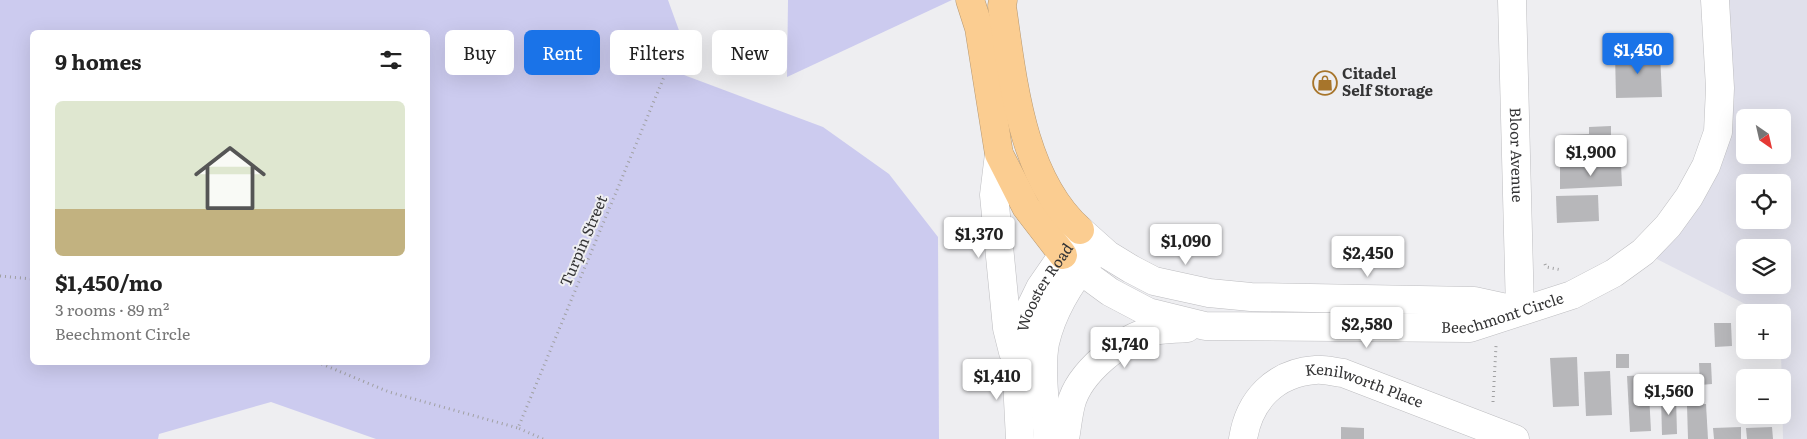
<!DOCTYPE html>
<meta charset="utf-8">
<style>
:root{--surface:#fff;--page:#f2f2f2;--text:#222;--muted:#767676;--accent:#1a73e8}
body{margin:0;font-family:Literata,serif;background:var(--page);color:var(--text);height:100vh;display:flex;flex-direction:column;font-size:19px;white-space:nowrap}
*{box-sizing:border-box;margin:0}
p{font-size:16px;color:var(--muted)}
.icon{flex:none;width:28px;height:28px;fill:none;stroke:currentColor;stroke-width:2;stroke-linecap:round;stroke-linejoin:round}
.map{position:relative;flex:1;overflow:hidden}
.panel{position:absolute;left:30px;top:30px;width:400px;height:335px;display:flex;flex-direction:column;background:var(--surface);border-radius:8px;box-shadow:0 5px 20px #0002}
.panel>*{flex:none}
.banner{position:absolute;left:445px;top:30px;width:475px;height:45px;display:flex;gap:10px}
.needle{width:32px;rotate:146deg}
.tools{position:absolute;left:1736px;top:109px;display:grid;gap:10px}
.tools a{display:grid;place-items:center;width:55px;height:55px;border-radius:8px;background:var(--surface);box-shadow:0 5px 20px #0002;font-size:25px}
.price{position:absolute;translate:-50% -42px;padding:0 11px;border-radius:5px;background:#fff;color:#222;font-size:16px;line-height:32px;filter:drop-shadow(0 1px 2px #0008)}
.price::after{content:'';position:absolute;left:50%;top:30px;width:15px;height:11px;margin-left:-8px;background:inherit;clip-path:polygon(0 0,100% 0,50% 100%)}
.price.on{background:var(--accent);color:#fff}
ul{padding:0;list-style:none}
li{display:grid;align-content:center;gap:10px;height:265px;padding:0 25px}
li span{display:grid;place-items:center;height:155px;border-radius:8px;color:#555}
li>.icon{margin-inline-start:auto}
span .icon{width:90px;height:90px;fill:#fffc;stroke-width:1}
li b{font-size:21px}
h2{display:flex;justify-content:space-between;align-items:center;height:60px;padding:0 25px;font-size:21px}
.tag{padding:0 18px;border-radius:8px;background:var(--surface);box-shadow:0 5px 20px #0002;font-size:18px;line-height:45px}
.tag.on{background:var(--accent);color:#fff}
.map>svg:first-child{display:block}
.built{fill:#e0e0eb;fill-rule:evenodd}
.green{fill:#cccbef;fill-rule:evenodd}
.building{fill:#b7b7ba}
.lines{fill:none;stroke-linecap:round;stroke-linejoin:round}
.minor-casing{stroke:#bdbdc0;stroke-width:29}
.highway-casing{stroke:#b59771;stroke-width:29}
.path{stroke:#a0a0a2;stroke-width:3;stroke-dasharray:1 4;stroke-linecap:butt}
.minor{stroke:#fff;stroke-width:28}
.highway{stroke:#fbcd91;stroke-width:28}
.labels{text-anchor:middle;stroke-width:4;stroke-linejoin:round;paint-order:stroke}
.poi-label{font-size:15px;font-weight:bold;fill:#343435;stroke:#eeeef1;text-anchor:start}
.street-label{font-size:15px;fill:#343435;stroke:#eeeef1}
</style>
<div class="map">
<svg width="1807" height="439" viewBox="0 0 1807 439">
<rect width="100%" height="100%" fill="#eeeef1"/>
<path class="built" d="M1715,0H1807V439H1783L1781,350H1782V312H1761L1643,252L1706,166ZM1745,118H1782V155H1745ZM1745,182H1782V220H1745ZM1745,248H1782V285H1745Z"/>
<g class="green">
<path d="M0,0H668L681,36L668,69L823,127L889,174L938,237L939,439H376L271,402L159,434L158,439H0ZM32,32H428V362H32Z"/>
<polygon points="788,0 952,0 787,77"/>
</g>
<g class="building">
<polygon points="1660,52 1662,97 1616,98 1615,53"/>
<polygon points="1611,126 1611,137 1615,137 1615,156 1558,158 1558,135 1589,134 1589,127"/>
<polygon points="1621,164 1622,186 1560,189 1560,167"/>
<polygon points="1598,195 1599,221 1557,223 1556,196"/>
<polygon points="1714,323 1731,323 1732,346 1715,347"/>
<rect x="1616" y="354" width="13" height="14"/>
<polygon points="1577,357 1579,406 1553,407 1550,358"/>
<polygon points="1699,363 1711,363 1712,384 1700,385"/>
<polygon points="1610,371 1612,415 1586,416 1584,372"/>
<polygon points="1648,375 1651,431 1630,432 1627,376"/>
<polygon points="1661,397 1676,397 1677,434 1662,435"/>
<polygon points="1706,404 1708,439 1688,439 1687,405"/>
<polygon points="1341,427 1364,428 1364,439 1341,439"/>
<polygon points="1741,427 1741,439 1714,439 1713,428"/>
<polygon points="1772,427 1773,439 1747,439 1746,428"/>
</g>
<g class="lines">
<g class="minor-casing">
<g id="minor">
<path id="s1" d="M1512,0L1520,311"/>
<polyline points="999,154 994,195 1007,328 1013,352"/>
<path id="s2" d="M1063,255L1080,270L1110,292L1148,312L1205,326L1470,328L1572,295L1614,273L1643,252L1668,226L1689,197L1706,166L1718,132L1720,88L1715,0"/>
<path id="s3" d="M1020,439L1016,361L1026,317L1040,288L1080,230L1108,255L1131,269L1154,281L1209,293L1251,297L1474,301L1520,311"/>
<path d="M1048,439C1046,412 1040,369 1045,343C1052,312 1071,281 1092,256"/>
<path d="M1065,439C1067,428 1068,416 1071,404C1079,373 1121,338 1152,331C1163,329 1176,329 1187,328"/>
<path id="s4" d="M1243,439C1249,400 1275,373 1315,370C1324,369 1334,372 1343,373L1515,439"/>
</g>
</g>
<g class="highway-casing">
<g id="highway">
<polyline points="970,0 979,28 999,154 1026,207 1063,255"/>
<path d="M1003,0L1002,6C1013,80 1021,177 1080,230"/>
</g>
</g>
<g class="path">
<polyline points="1545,264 1546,267 1562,270"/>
<polyline points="0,276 32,279"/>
<polyline points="317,362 389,392 518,428"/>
<polyline points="1493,402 1496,346"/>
<polyline points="543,439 518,428 681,36"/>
</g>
<use href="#minor" class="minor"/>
<use href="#highway" class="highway"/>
</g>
<defs>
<g id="shop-ring" transform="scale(1.25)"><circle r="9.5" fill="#eeeef1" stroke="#a7752b" stroke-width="1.5"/><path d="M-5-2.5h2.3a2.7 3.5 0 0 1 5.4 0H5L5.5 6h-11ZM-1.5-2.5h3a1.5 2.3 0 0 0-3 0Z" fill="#a7752b"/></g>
</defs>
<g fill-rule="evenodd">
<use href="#shop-ring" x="1325" y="83"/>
</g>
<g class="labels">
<g class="poi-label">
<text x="1342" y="79">Citadel<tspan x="1342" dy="17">Self Storage</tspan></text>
</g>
<g class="street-label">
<text dy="5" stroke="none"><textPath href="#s1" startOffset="155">Bloor Avenue</textPath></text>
<text transform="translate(584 241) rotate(-67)" y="5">Turpin Street</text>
<text dy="5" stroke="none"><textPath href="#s3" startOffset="158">Wooster Road</textPath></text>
<text dy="5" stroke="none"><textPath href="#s2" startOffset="461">Beechmont Circle</textPath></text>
<text dy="5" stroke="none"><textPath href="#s4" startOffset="160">Kenilworth Place</textPath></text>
</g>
</g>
</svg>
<div class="tools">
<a><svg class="needle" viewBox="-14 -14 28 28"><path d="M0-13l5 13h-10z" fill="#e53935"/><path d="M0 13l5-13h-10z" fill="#767676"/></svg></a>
<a><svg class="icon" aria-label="locate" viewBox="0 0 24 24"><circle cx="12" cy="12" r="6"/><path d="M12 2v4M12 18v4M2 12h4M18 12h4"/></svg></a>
<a><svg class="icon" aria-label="layers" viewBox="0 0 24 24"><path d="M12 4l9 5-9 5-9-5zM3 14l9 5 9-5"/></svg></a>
<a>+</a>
<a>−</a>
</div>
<b class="price on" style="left:1638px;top:75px">$1,450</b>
<b class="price" style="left:1591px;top:177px">$1,900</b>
<b class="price" style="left:979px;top:259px">$1,370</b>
<b class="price" style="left:1186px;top:266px">$1,090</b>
<b class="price" style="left:1368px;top:278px">$2,450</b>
<b class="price" style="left:1367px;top:349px">$2,580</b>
<b class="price" style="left:1125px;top:369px">$1,740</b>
<b class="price" style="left:997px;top:401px">$1,410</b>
<b class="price" style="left:1669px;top:416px">$1,560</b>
<div class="banner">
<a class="tag">Buy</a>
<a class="tag on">Rent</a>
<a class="tag">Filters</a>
<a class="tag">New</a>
</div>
<section class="panel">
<h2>9 homes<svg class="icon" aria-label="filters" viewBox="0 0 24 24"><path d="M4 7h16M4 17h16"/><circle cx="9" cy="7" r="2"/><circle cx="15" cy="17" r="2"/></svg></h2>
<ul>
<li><span style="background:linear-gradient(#dfe7d0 70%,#c2b280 0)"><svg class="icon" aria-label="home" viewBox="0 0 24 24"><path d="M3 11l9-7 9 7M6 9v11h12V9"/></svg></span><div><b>$1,450/mo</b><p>3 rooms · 89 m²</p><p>Beechmont Circle</p></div></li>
</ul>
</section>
</div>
